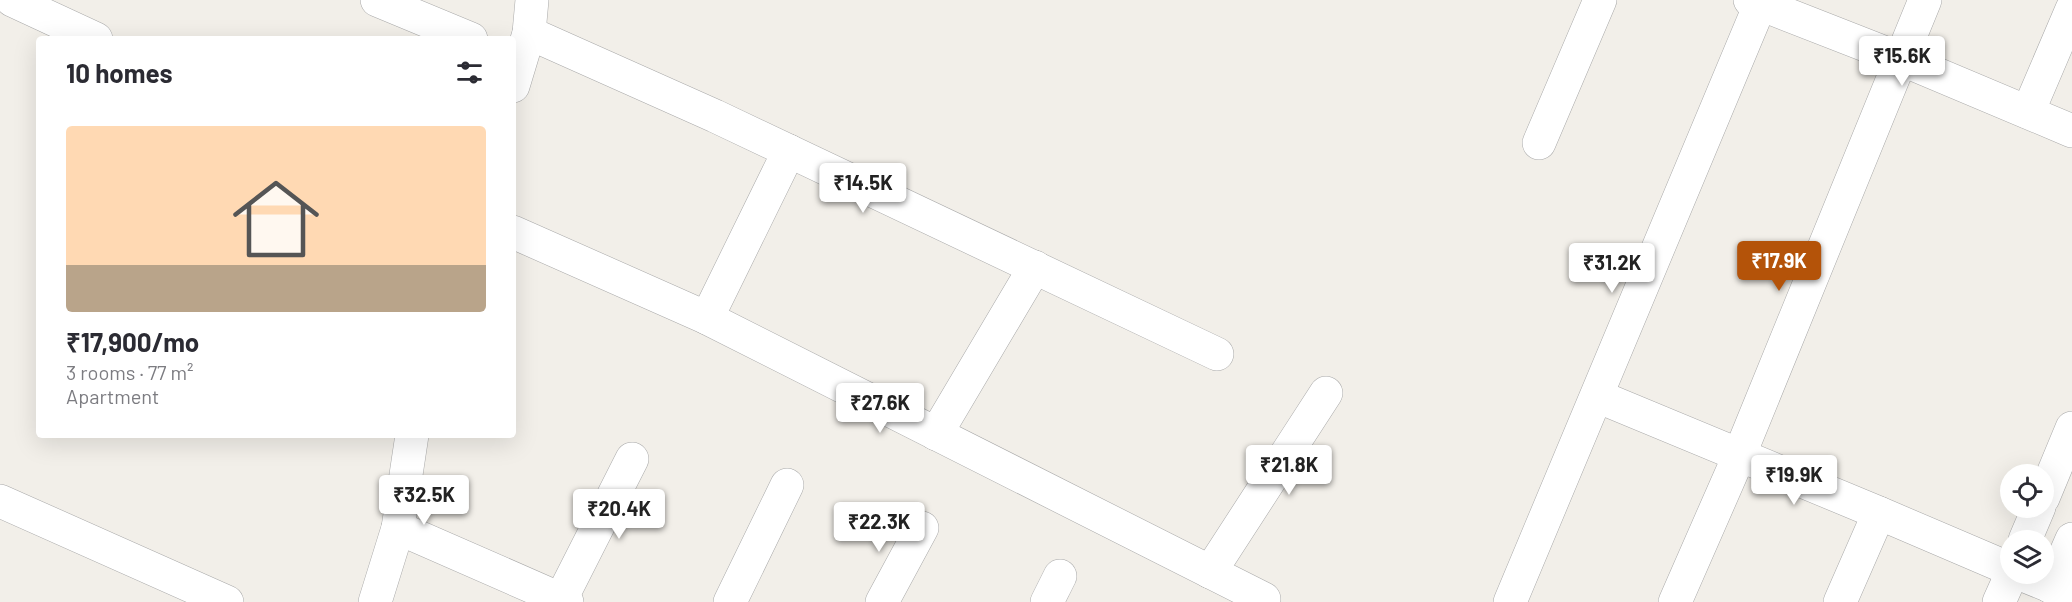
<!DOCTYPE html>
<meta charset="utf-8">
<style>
:root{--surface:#fff;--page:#f7f7f7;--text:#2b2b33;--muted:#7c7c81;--line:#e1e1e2;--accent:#b45309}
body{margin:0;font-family:Barlow,sans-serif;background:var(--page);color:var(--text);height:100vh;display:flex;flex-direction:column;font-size:22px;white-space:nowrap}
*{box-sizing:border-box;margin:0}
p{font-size:20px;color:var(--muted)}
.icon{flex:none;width:33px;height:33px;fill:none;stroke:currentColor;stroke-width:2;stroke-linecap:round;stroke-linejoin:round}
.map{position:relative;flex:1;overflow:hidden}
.drawer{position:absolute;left:36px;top:36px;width:480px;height:402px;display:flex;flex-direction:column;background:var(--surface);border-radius:6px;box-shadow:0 6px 24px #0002}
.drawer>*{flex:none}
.fabs{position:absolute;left:2000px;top:464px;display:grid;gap:12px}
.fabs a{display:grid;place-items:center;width:54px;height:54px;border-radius:50%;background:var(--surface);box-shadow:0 6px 24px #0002;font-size:30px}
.price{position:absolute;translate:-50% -51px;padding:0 14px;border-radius:6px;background:#fff;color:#222;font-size:20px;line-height:39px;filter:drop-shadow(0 2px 3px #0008)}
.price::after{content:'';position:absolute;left:50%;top:36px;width:18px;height:14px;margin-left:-9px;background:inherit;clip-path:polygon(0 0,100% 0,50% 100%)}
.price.current{background:var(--accent);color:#fff}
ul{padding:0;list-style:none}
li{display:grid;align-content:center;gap:12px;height:318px;padding:0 30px}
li+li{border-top:2px solid var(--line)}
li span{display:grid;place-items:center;height:186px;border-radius:6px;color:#555}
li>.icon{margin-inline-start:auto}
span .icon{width:108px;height:108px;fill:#fffc;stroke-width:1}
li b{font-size:26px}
h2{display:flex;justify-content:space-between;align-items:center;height:72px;padding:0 30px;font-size:26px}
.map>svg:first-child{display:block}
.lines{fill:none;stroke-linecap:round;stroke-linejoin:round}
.minor-casing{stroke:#a9a9a9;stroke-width:34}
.tertiary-casing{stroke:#a9a9a9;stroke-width:34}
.minor{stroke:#fff;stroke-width:33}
.tertiary{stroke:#fff;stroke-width:33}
</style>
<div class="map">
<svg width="2072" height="602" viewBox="0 0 2072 602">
<rect width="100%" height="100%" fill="#f2efe9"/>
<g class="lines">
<g class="minor-casing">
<g id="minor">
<polyline points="12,0 96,39"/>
<polyline points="377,0 471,39"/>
<polyline points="1750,0 1901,59 2072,131"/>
<polyline points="529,33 715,116 1217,354"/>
<polyline points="2028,112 2072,9"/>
<polyline points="1539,143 1600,0"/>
<polyline points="513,232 707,318 1264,599"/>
<polyline points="707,318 789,151"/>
<polyline points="1597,396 1879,513 2010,569"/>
<polyline points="936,434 1035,267"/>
<polyline points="2043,498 2072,428"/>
<polyline points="0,501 227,602"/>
<polyline points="398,528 567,602"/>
<polyline points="2025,540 2039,507"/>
<polyline points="1210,572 1326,393"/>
<polyline points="2018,573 2072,595"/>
<polyline points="2051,587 2072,539"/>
<polyline points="561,599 632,459"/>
<polyline points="730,602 787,485"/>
<polyline points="882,602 922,528"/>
<polyline points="1047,602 1060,576"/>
<polyline points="1510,602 1762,0"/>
<polyline points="1675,602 1739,456 1925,0"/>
<polyline points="1840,602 1879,513"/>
<polyline points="1999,602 2012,573"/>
</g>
</g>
<g class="tertiary-casing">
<g id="tertiary">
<polyline points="513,86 529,33 532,0"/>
<polyline points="375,602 398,528 412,435"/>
</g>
</g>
<use href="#minor" class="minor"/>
<use href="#tertiary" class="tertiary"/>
</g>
</svg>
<div class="fabs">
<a><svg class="icon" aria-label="locate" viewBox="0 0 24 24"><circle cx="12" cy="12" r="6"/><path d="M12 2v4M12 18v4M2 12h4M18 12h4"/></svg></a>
<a><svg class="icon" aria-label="layers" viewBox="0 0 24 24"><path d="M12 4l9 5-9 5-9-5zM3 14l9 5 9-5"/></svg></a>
</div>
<b class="price" style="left:1902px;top:87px">₹15.6K</b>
<b class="price" style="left:863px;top:214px">₹14.5K</b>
<b class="price current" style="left:1779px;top:292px">₹17.9K</b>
<b class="price" style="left:1612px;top:294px">₹31.2K</b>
<b class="price" style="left:880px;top:434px">₹27.6K</b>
<b class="price" style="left:1289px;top:496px">₹21.8K</b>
<b class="price" style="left:1794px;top:506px">₹19.9K</b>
<b class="price" style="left:424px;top:526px">₹32.5K</b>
<b class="price" style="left:619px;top:540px">₹20.4K</b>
<b class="price" style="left:879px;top:553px">₹22.3K</b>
<section class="drawer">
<h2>10 homes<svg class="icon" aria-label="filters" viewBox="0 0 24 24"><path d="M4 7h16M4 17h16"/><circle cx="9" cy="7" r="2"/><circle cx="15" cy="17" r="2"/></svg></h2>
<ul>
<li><span style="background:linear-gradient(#ffd9b3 75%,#b9a48a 0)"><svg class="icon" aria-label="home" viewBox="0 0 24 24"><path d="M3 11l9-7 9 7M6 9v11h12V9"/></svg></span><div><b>₹17,900/mo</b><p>3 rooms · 77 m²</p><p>Apartment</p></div></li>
</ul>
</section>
</div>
